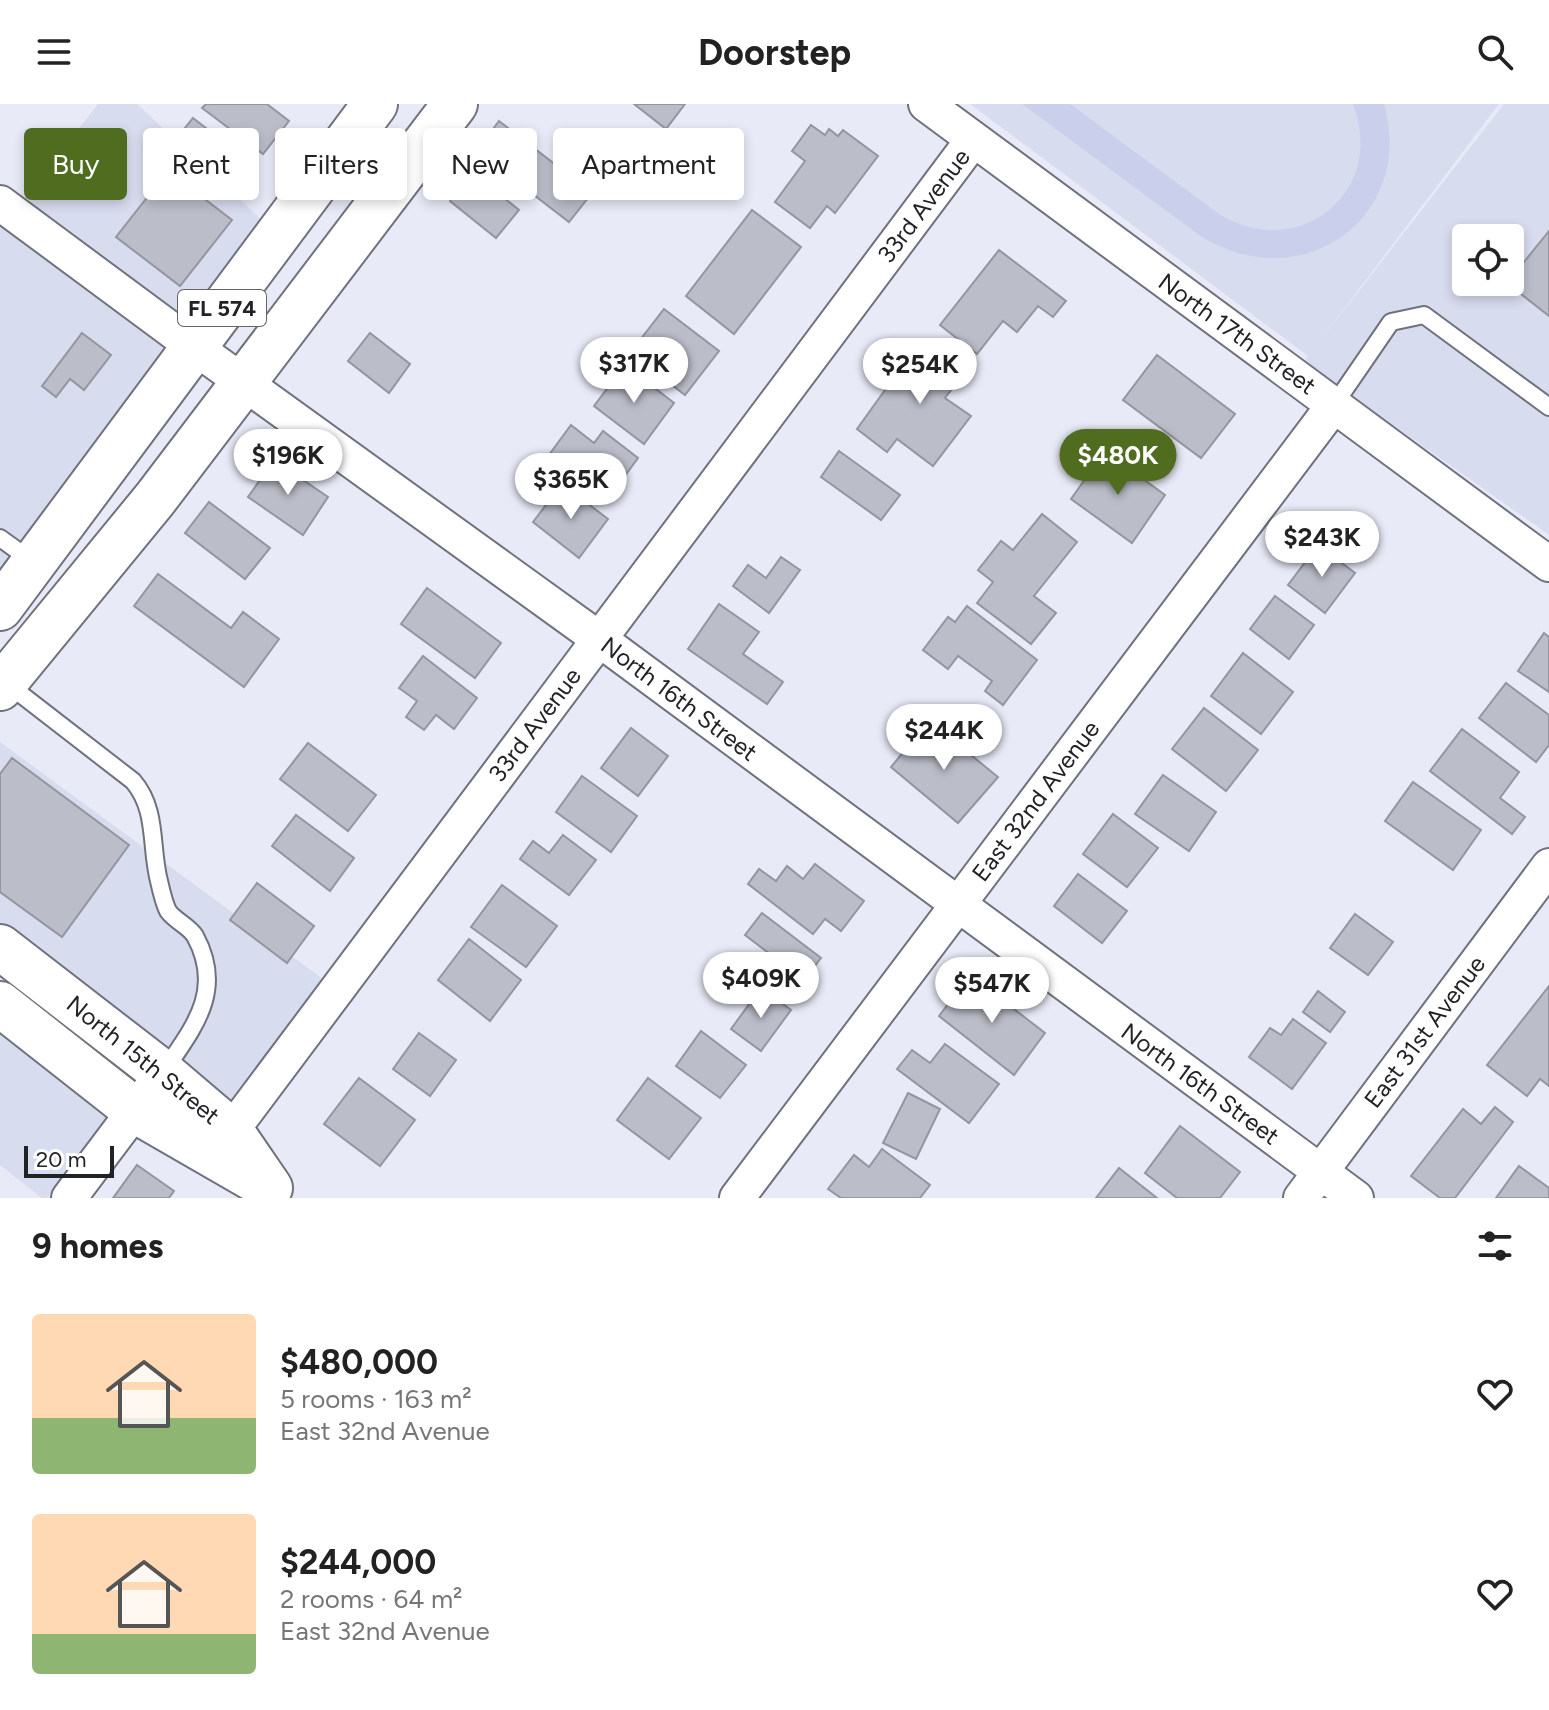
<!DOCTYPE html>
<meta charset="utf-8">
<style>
:root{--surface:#fff;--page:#f2f2f2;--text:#222;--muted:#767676;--accent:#4f6c1f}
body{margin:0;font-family:Figtree,sans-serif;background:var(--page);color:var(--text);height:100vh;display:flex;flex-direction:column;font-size:30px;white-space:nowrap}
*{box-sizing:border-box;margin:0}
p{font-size:26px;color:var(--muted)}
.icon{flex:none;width:44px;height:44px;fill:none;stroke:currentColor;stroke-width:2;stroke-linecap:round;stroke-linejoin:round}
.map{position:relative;height:1094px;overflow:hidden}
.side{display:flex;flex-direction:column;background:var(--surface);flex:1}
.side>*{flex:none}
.banner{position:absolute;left:24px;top:24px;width:800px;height:72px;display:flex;gap:16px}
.controls{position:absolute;left:1452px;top:120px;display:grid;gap:16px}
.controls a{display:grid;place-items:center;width:72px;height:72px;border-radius:8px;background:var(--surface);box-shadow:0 4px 12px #0003;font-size:40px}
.scale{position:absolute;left:24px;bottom:20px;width:90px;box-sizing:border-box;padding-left:8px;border:4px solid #212226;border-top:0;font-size:22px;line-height:28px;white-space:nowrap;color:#212226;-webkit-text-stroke:6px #fff;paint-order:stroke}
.price{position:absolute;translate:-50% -68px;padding:0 18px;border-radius:28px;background:#fff;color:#222;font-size:26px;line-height:52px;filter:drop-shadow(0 2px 4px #0008)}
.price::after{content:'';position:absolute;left:50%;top:48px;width:24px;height:18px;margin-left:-12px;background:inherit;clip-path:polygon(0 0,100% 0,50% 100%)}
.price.on{background:var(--accent);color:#fff}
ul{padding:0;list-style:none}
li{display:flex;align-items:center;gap:24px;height:200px;padding:0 32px}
li span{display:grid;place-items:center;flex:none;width:224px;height:160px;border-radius:8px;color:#555}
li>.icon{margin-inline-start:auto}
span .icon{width:96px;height:96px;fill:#fffc;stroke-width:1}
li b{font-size:34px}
h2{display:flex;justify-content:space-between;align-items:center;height:96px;padding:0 32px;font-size:34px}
.tag{padding:0 28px;border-radius:8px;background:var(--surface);box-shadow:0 4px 12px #0003;font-size:28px;line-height:72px}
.tag.on{background:var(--accent);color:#fff}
header{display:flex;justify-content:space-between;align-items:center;height:104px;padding:0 32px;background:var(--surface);font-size:36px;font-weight:700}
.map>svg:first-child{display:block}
.built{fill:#d8dcef;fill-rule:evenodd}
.green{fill:#cacfeb}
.building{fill:#bbbdc9;stroke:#9395a0;stroke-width:2}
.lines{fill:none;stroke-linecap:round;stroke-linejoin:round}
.service-casing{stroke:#6f727d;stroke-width:20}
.minor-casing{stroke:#6f727d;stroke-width:38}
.secondary-casing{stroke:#6f727d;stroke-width:48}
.primary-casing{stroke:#6f727d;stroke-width:48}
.service{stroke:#fff;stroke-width:16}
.minor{stroke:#fff;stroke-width:34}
.secondary{stroke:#fff;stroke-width:44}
.primary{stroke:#fff;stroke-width:44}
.labels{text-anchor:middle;stroke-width:8;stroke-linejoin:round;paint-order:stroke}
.shield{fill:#fff;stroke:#646467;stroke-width:2}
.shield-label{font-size:22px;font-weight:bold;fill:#212226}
.street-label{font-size:24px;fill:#212226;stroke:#fff}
</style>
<header><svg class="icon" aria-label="menu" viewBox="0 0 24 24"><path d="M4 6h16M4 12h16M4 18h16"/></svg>Doorstep<svg class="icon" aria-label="search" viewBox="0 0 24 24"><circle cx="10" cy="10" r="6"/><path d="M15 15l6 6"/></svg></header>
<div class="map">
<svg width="1549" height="1094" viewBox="0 0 1549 1094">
<rect width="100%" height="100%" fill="#e8eaf7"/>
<g class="built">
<polygon points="98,0 137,0 264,118 188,220 23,97"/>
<path d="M970,0H1499L1316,242L1504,0H1549V431L1304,258L1308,252ZM1466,134H1510V178H1466Z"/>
<polygon points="4,121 170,244 0,475 0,125"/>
<polygon points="0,638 323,875 227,1004 0,823"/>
<polygon points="0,919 113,1008 47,1094 42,1094 0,1061"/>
</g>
<path class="green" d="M1022,0H1070L1219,110C1299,159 1387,88 1353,0H1384C1416,114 1302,194 1202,133Z"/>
<g class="building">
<polygon points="206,0 267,0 289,17 263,50 202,4"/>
<polygon points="634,0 685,0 666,25"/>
<polygon points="193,14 242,52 221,77 173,39"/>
<polygon points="499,17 592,89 569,118 477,47"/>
<polygon points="811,21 825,31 829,25 838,32 843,26 878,52 835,109 827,102 810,124 775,98 805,57 792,47"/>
<polygon points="168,67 232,116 180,182 116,133"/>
<polygon points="473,69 519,106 496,134 450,97"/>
<polygon points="752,106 801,143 734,230 686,192"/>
<polygon points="1549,127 1549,212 1507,179"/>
<polygon points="999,146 1066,197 1053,213 1038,202 1017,228 1003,217 977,250 940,221"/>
<polygon points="664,205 719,247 685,291 630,249"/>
<polygon points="82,229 111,251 84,286 70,275 56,293 42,282"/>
<polygon points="370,229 410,260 389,289 348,257"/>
<polygon points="932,236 969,263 945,294 971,312 933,362 897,335 887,348 857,325 908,254 914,259"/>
<polygon points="1157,251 1235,310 1201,354 1123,296"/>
<polygon points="625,261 674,299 644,340 594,302"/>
<polygon points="571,321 594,339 603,327 638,354 605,399 546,355"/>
<polygon points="839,347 900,391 881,416 821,373"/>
<polygon points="1105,347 1165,391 1132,439 1071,395"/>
<polygon points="274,356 328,393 303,431 248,393"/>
<polygon points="562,380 608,415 579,454 533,418"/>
<polygon points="209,398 270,444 245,475 185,429"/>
<polygon points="1042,410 1077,438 1034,492 1056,509 1031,540 977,499 993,478 978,466 1001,437 1013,446"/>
<polygon points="1318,441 1355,469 1325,509 1288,481"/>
<polygon points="781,453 800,466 769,509 733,482 748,461 766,474"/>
<polygon points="158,470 231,524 243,508 279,535 244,583 134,502"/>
<polygon points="427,484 501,539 475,574 401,520"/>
<polygon points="1275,492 1314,521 1289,555 1250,525"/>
<polygon points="719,500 759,528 743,550 783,578 767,600 688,545"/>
<polygon points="967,502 1037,556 1003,601 985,587 992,577 958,552 948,565 923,546 948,513 955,518"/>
<polygon points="1544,529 1549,533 1549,588 1518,567"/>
<polygon points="1243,549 1293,588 1261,630 1211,592"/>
<polygon points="423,552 477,594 454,625 436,611 424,626 406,613 417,597 399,584"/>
<polygon points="1506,579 1549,611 1549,641 1536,658 1479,614"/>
<polygon points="1204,604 1258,646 1226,687 1172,645"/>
<polygon points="929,617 998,673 958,719 891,663"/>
<polygon points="631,624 668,652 638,692 601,664"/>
<polygon points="1462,625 1519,668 1500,694 1525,713 1512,730 1430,667"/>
<polygon points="308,639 376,691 348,727 280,675"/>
<polygon points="12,654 129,741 62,833 0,788 0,670"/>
<polygon points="1163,671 1216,708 1189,747 1135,710"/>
<polygon points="582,672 637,712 611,748 556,708"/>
<polygon points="1413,678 1481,726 1453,766 1385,717"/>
<polygon points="1113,710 1158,744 1127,783 1083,750"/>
<polygon points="296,711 354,754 330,787 272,742"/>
<polygon points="563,731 596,756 569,791 520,755 533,737 549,749"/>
<polygon points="815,760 864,797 841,827 825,815 813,830 748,780 759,765 776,777 787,762 803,775"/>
<polygon points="1078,770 1127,807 1102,839 1054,802"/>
<polygon points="257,779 314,822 287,859 230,816"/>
<polygon points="502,781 557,822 526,863 471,823"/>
<polygon points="762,809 821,854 804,876 745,831"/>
<polygon points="1355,810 1393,838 1368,871 1330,844"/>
<polygon points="469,835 521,876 490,917 438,876"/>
<polygon points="970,871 1045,929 1014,971 939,912"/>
<polygon points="1549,882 1549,982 1540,975 1527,992 1487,961"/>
<polygon points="761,884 791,906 761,947 731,925"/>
<polygon points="1318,887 1345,908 1330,928 1303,908"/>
<polygon points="1293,915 1326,939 1292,985 1249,953 1270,924 1281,931"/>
<polygon points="701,927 746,961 720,994 676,962"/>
<polygon points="419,929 456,956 430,992 393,965"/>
<polygon points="945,940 999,980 969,1019 897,965 912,946 930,959"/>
<polygon points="359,974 415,1016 380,1062 324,1020"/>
<polygon points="648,974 701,1014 669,1055 617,1016"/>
<polygon points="908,989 940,1005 916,1055 883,1039"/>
<polygon points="1495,1003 1513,1018 1455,1094 1440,1094 1411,1072 1463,1005 1481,1020"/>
<polygon points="1180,1022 1240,1068 1220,1094 1177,1094 1145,1069"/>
<polygon points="882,1045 930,1081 920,1094 841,1094 828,1085 854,1051 869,1063"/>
<polygon points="137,1061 174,1087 169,1094 113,1094"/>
<polygon points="1519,1062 1549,1084 1549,1094 1496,1094"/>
<polygon points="1119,1064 1157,1094 1096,1094"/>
</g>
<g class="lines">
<g class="service-casing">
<g id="service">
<polyline points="1334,301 1391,218 1424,211 1549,303"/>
<polyline points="0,434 32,457"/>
<path d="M5,578L133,677C158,706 150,743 159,777C161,786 164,799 168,807C175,817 189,822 195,832C225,887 193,924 164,967"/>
</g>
</g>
<g class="minor-casing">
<g id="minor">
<polyline points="926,0 1549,460"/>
<polyline points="0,99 193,242 599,535 1356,1094"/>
<polyline points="217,1046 973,36"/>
<polyline points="69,1094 163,969"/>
<polyline points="737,1094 1334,301"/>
<polyline points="1301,1094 1549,762"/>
</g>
</g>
<g class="secondary-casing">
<g id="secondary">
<polyline points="0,843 163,969 231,1027 270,1084"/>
<polyline points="0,900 136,1007 261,1079"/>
</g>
</g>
<g class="primary-casing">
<g id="primary">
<polyline points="0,504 375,0"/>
<polyline points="0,584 155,395 455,0"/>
</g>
</g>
<use href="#service" class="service"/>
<use href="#minor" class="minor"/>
<use href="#secondary" class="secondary"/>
<use href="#primary" class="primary"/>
</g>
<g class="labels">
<rect class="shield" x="178" y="186" width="88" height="36" rx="6"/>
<g class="shield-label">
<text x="222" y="212">FL 574</text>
</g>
<g class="street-label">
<text transform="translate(924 102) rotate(-53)" y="8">33rd Avenue</text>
<text transform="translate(1237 230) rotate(36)" y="8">North 17th Street</text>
<text transform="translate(679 595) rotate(37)" y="8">North 16th Street</text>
<text transform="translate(535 621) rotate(-53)" y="8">33rd Avenue</text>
<text transform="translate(1036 697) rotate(-53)" y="8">East 32nd Avenue</text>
<text transform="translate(1425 928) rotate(-53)" y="8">East 31st Avenue</text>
<text transform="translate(143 956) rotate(39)" y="8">North 15th Street</text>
<text transform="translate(1200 980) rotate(36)" y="8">North 16th Street</text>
</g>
</g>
</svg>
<div class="controls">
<a><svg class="icon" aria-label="locate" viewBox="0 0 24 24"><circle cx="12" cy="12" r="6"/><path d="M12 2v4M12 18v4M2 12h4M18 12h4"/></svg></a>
</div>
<div class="scale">20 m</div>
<b class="price" style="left:634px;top:301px">$317K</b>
<b class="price" style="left:920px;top:302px">$254K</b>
<b class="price" style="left:288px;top:393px">$196K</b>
<b class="price on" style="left:1118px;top:393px">$480K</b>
<b class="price" style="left:571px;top:417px">$365K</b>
<b class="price" style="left:1322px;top:475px">$243K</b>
<b class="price" style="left:944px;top:668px">$244K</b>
<b class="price" style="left:761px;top:916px">$409K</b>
<b class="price" style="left:992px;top:921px">$547K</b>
<div class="banner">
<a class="tag on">Buy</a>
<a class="tag">Rent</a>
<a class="tag">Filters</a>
<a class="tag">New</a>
<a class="tag">Apartment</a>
</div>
</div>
<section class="side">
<h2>9 homes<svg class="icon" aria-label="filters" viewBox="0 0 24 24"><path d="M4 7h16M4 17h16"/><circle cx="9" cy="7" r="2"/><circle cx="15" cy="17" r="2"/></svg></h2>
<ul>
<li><span style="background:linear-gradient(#ffd9b3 65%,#8fb573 0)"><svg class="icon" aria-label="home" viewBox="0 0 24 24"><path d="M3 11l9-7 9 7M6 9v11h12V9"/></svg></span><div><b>$480,000</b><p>5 rooms · 163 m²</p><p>East 32nd Avenue</p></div><svg class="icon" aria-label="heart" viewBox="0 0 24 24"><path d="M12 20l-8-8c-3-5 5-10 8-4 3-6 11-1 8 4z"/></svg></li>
<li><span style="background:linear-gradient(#ffd9b3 75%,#8fb573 0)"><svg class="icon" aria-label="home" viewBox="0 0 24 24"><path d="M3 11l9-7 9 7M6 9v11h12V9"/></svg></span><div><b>$244,000</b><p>2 rooms · 64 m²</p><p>East 32nd Avenue</p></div><svg class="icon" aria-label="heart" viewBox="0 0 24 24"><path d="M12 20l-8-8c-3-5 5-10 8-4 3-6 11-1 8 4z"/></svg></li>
</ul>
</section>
